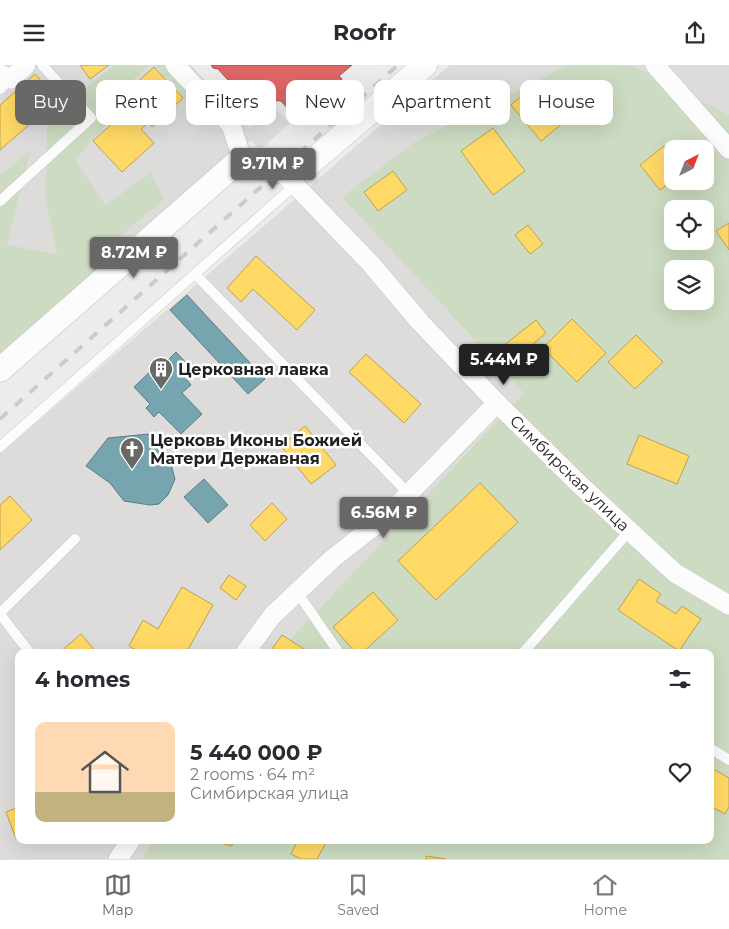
<!DOCTYPE html>
<meta charset="utf-8">
<style>
:root{--surface:#fff;--page:#f2f2f3;--text:#2b2b33;--muted:#7c7c81;--line:#e1e1e2;--accent:#696867}
body{margin:0;font-family:Montserrat,sans-serif;background:var(--page);color:var(--text);height:100vh;display:flex;flex-direction:column;font-size:19px;white-space:nowrap}
*{box-sizing:border-box;margin:0}
p{font-size:16px;color:var(--muted)}
.icon{flex:none;width:28px;height:28px;fill:none;stroke:currentColor;stroke-width:2;stroke-linecap:round;stroke-linejoin:round}
.map{position:relative;flex:1;overflow:hidden}
.drawer{position:absolute;left:15px;top:584px;width:699px;height:195px;display:flex;flex-direction:column;background:var(--surface);border-radius:10px;box-shadow:0 5px 20px #0002}
.drawer>*{flex:none}
.banner{position:absolute;left:15px;top:15px;width:700px;height:45px;display:flex;gap:10px}
.needle{width:32px;rotate:42deg}
.controls{position:absolute;left:664px;top:75px;display:grid;gap:10px}
.controls a{display:grid;place-items:center;width:50px;height:50px;border-radius:10px;background:var(--surface);box-shadow:0 5px 20px #0002;font-size:25px}
.price{position:absolute;translate:-50% -42px;padding:0 11px;border-radius:5px;background:var(--accent);color:#fff;font-size:16px;line-height:32px;filter:drop-shadow(0 1px 2px #0008)}
.price::after{content:'';position:absolute;left:50%;top:30px;width:15px;height:11px;margin-left:-8px;background:inherit;clip-path:polygon(0 0,100% 0,50% 100%)}
.price.active{background:#222;color:#fff}
ul{padding:0;list-style:none}
li{display:flex;align-items:center;gap:15px;height:125px;padding:0 20px}
li span{display:grid;place-items:center;flex:none;width:140px;height:100px;border-radius:10px;color:#555}
li>.icon{margin-inline-start:auto}
span .icon{width:60px;height:60px;fill:#fffc;stroke-width:1}
li b{font-size:21px}
h2{display:flex;justify-content:space-between;align-items:center;height:60px;padding:0 20px;font-size:21px}
.pill{padding:0 18px;border-radius:10px;background:var(--surface);box-shadow:0 5px 20px #0002;font-size:18px;line-height:45px}
.pill.active{background:var(--accent);color:#fff}
header{display:flex;justify-content:space-between;align-items:center;height:65px;padding:0 20px;background:var(--surface);font-size:22px;font-weight:700}
.tab-bar{display:flex;justify-content:space-around;align-items:center;height:70px;border-top:1px solid var(--line);background:var(--surface);font-size:14px;color:var(--muted)}
.tab-bar a{display:grid;justify-items:center;gap:2px}
.tab-bar .active{color:var(--accent)}
.map>svg:first-child{display:block}
.residential{fill:#dedcdb;fill-rule:evenodd}
.religious{fill:#dddcdb}
.forest{fill:#ccdbc1;fill-rule:evenodd}
.parking{fill:#dfdedd}
.homes{fill:#ffd966;stroke:#bca251}
.shops{fill:#e06666;stroke:#a75151}
.public{fill:#76a5af;stroke:#5c7d84}
.lines{fill:none;stroke-linecap:round;stroke-linejoin:round}
.service-casing{stroke:#c4c3c2;stroke-width:11}
.minor-casing{stroke:#c4c3c2;stroke-width:20}
.tertiary-casing{stroke:#c4c3c2;stroke-width:25}
.service{stroke:#fcfcfc;stroke-width:10}
.minor{stroke:#fcfcfc;stroke-width:19}
.tertiary{stroke:#fcfcfc;stroke-width:24}
.rail{stroke:#cbcbcb;stroke-width:4;stroke-dasharray:10 10;stroke-linecap:butt}
.labels{text-anchor:middle;stroke-width:5;stroke-linejoin:round;paint-order:stroke}
.poi-label{font-size:16px;font-weight:bold;fill:#212121;stroke:#fff;text-anchor:start}
.street-label{font-size:16px;fill:#212121;stroke:#fff}
</style>
<header><svg class="icon" aria-label="menu" viewBox="0 0 24 24"><path d="M4 6h16M4 12h16M4 18h16"/></svg>Roofr<svg class="icon" aria-label="share" viewBox="0 0 24 24"><path d="M12 15V3M7 8l5-5 5 5M5 13v7h14v-7"/></svg></header>
<div class="map">
<svg width="729" height="794" viewBox="0 0 729 794">
<rect width="100%" height="100%" fill="#eeecea"/>
<g class="residential">
<polygon points="0,0 191,0 256,71 0,299"/>
<path d="M450,0H729V794H0V389ZM672,84H705V116H672ZM672,144H705V176H672ZM672,204H705V236H672ZM19,588H710V775H19Z"/>
</g>
<polygon class="religious" points="187,230 265,314 254,325 274,347 252,368 291,414 208,492 173,453 167,452 107,459 94,458 84,456 73,448 13,386"/>
<g class="forest">
<polygon points="114,0 149,0 120,27 108,57 75,95 105,140 151,108 164,134 113,177 112,195 0,292 0,111 30,86 7,180 57,189 46,135 47,62 61,26 74,45 87,22"/>
<polygon points="156,0 165,0 222,59 207,60"/>
<path d="M568,0H630L729,50V794H142L154,775H710V588L278,587L524,328L342,132L415,77ZM672,84H705V116H672ZM672,144H705V176H672ZM672,204H705V236H672Z"/>
</g>
<polygon class="parking" points="274,42 290,58 260,85 244,67"/>
<g class="homes">
<polygon points="80,0 109,0 90,14"/>
<polygon points="154,2 183,33 152,62 148,58 141,64 154,78 122,107 93,76 118,53 114,49 125,39 130,43 133,41 123,30"/>
<polygon points="35,9 58,35 0,85 0,40"/>
<polygon points="534,20 564,57 541,76 511,40"/>
<polygon points="493,63 525,106 493,130 461,86"/>
<polygon points="664,81 672,92 672,116 660,125 640,100"/>
<polygon points="393,106 407,125 378,146 364,127"/>
<polygon points="729,158 729,185 716,166"/>
<polygon points="528,160 543,179 530,189 515,170"/>
<polygon points="256,191 315,245 297,265 253,224 241,237 227,223"/>
<polygon points="572,254 606,288 577,317 543,283"/>
<polygon points="536,255 546,268 514,295 503,281"/>
<polygon points="636,270 663,297 635,324 608,297"/>
<polygon points="366,289 421,339 404,358 349,307"/>
<polygon points="305,361 336,400 311,419 281,381"/>
<polygon points="639,370 689,391 677,419 627,399"/>
<polygon points="480,418 518,457 436,535 398,496"/>
<polygon points="10,431 32,455 0,485 0,440"/>
<polygon points="272,438 287,454 265,476 250,460"/>
<polygon points="229,510 246,521 236,535 220,523"/>
<polygon points="639,514 661,529 656,536 676,549 682,541 701,554 679,586 618,545"/>
<polygon points="182,522 213,540 186,588 141,588 129,581 143,555 158,564"/>
<polygon points="373,527 398,555 362,588 356,588 333,562"/>
<polygon points="81,569 97,588 59,588"/>
<polygon points="282,570 307,586 306,588 269,588"/>
<polygon points="710,702 729,713 729,742 725,749 710,741"/>
<polygon points="19,742 19,773 16,774 6,747"/>
<polygon points="209,775 233,775 232,781"/>
<polygon points="298,775 325,775 327,776 317,794 301,794 291,789"/>
<polygon points="426,791 446,794 426,794"/>
</g>
<polygon class="shops" points="211,0 352,0 339,11 342,14 308,44 305,41 295,51 281,36 245,33 235,22 226,23 228,15 218,4 213,3"/>
<g class="public">
<polygon points="187,230 265,314 248,329 170,245"/>
<polygon points="176,287 195,307 187,315 191,320 182,328 202,349 181,369 159,347 154,352 146,343 150,339 134,322 159,298 162,301"/>
<polygon points="149,369 171,399 175,414 168,430 159,439 150,440 124,436 110,418 86,401 108,373"/>
<polygon points="204,414 228,440 208,458 184,432"/>
</g>
<g class="lines">
<g class="service-casing">
<g id="service">
<polyline points="0,24 11,14"/>
<polyline points="0,136 91,53 42,0"/>
<polyline points="195,209 408,428"/>
<polyline points="0,382 295,120"/>
<polyline points="297,527 339,588"/>
<polyline points="0,548 75,474"/>
<polyline points="0,549 30,588"/>
<polyline points="523,588 624,472"/>
<polyline points="710,683 729,695"/>
</g>
</g>
<g class="minor-casing">
<g id="minor">
<polyline points="175,0 231,60 242,93"/>
<polyline points="655,0 729,84"/>
<polyline points="0,9 11,14 26,0"/>
<polyline points="280,106 295,120 371,199 420,257 497,338 577,417 675,508 729,540"/>
<polyline points="245,588 272,551 332,494 387,451 497,338"/>
<polyline points="118,794 131,775"/>
</g>
</g>
<g class="tertiary-casing">
<path id="tertiary" d="M0,305L242,93C266,108 282,110 309,99L425,0"/>
</g>
<use href="#service" class="service"/>
<use href="#minor" class="minor"/>
<use href="#tertiary" class="tertiary"/>
<polyline class="rail" points="0,354 398,0"/>
</g>
<defs>
<g id="building-pin" transform="scale(1.25)"><path d="M0 17L-7.5 6A9.5 9.5 0 1 1 7.5 6Z" fill="#696867" stroke="#fff"/><path d="M-4-6H4V6H1V3H-1V6H-4ZM-2.5-4.3h1.7v1.8h-1.7ZM.8-4.3h1.7v1.8H.8ZM-2.5-1h1.7V.8h-1.7ZM.8-1h1.7V.8H.8Z" fill="#fff"/></g>
<g id="church-pin" transform="scale(1.25)"><path d="M0 17L-7.5 6A9.5 9.5 0 1 1 7.5 6Z" fill="#696867" stroke="#fff"/><path d="M-1.2-6h2.4v3.5h3.3v2.4h-3.3V6h-2.4V-.1h-3.3v-2.4h3.3Z" fill="#fff"/></g>
</defs>
<g fill-rule="evenodd">
<use href="#building-pin" x="161" y="304"/>
<use href="#church-pin" x="132" y="384"/>
</g>
<g class="labels">
<g class="poi-label">
<text x="178" y="310">Церковная лавка</text>
<text x="150" y="381">Церковь Иконы Божией<tspan x="150" dy="18">Матери Державная</tspan></text>
</g>
<g class="street-label">
<text transform="translate(570 408) rotate(44)" y="6">Симбирская улица</text>
</g>
</g>
</svg>
<div class="controls">
<a><svg class="needle" viewBox="-14 -14 28 28"><path d="M0-13l5 13h-10z" fill="#e53935"/><path d="M0 13l5-13h-10z" fill="#7c7c81"/></svg></a>
<a><svg class="icon" aria-label="locate" viewBox="0 0 24 24"><circle cx="12" cy="12" r="6"/><path d="M12 2v4M12 18v4M2 12h4M18 12h4"/></svg></a>
<a><svg class="icon" aria-label="layers" viewBox="0 0 24 24"><path d="M12 4l9 5-9 5-9-5zM3 14l9 5 9-5"/></svg></a>
</div>
<b class="price" style="left:273px;top:125px">9.71M ₽</b>
<b class="price" style="left:134px;top:214px">8.72M ₽</b>
<b class="price active" style="left:504px;top:321px">5.44M ₽</b>
<b class="price" style="left:384px;top:474px">6.56M ₽</b>
<div class="banner">
<a class="pill active">Buy</a>
<a class="pill">Rent</a>
<a class="pill">Filters</a>
<a class="pill">New</a>
<a class="pill">Apartment</a>
<a class="pill">House</a>
</div>
<section class="drawer">
<h2>4 homes<svg class="icon" aria-label="filters" viewBox="0 0 24 24"><path d="M4 7h16M4 17h16"/><circle cx="9" cy="7" r="2"/><circle cx="15" cy="17" r="2"/></svg></h2>
<ul>
<li><span style="background:linear-gradient(#ffd9b3 70%,#c2b280 0)"><svg class="icon" aria-label="home" viewBox="0 0 24 24"><path d="M3 11l9-7 9 7M6 9v11h12V9"/></svg></span><div><b>5 440 000 ₽</b><p>2 rooms · 64 m²</p><p>Симбирская улица</p></div><svg class="icon" aria-label="heart" viewBox="0 0 24 24"><path d="M12 20l-8-8c-3-5 5-10 8-4 3-6 11-1 8 4z"/></svg></li>
</ul>
</section>
</div>
<nav class="tab-bar">
<a class="active"><svg class="icon" aria-label="map" viewBox="0 0 24 24"><path d="M3 6l6-2 6 2 6-2v14l-6 2-6-2-6 2zM9 4v14M15 6v14"/></svg>Map</a>
<a><svg class="icon" aria-label="saved" viewBox="0 0 24 24"><path d="M7 4h10v16l-5-4-5 4z"/></svg>Saved</a>
<a><svg class="icon" aria-label="home" viewBox="0 0 24 24"><path d="M3 11l9-7 9 7M6 9v11h12V9"/></svg>Home</a>
</nav>
